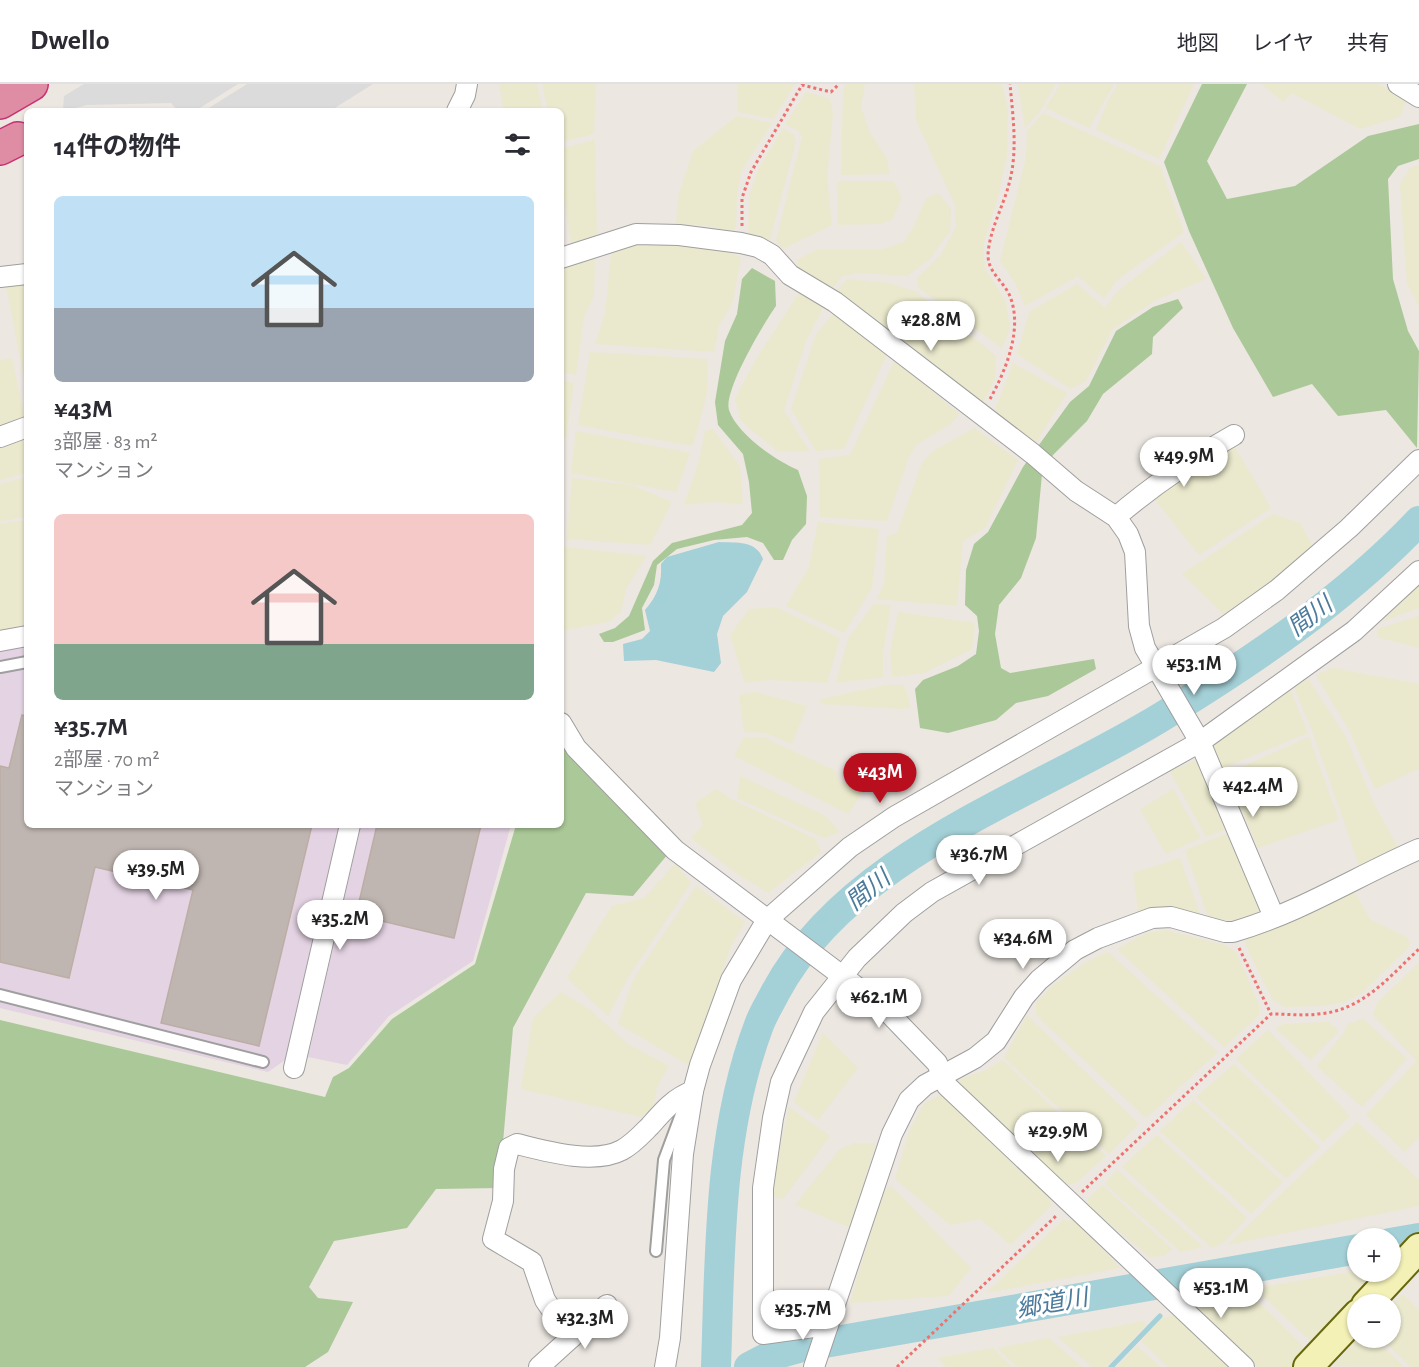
<!DOCTYPE html>
<html lang="ja">
<meta charset="utf-8">
<style>
:root{--surface:#fff;--page:#f2f2f3;--text:#2b2b33;--muted:#7c7c81;--line:#e1e1e2;--accent:#b80e1e}
body{margin:0;font-family:"Alegreya Sans","Noto Sans JP",sans-serif;background:var(--page);color:var(--text);height:100vh;display:flex;flex-direction:column;font-size:22px;white-space:nowrap}
*{box-sizing:border-box;margin:0}
p{font-size:20px;color:var(--muted)}
.icon{flex:none;width:33px;height:33px;fill:none;stroke:currentColor;stroke-width:2;stroke-linecap:round;stroke-linejoin:round}
.map{position:relative;flex:1;overflow:hidden}
.panel{position:absolute;left:24px;top:24px;width:540px;height:720px;display:flex;flex-direction:column;background:var(--surface);border-radius:9px;box-shadow:0 2px 4px #0004}
.panel>*{flex:none}
.fabs{position:absolute;left:1347px;top:1144px;display:grid;gap:12px}
.fabs a{display:grid;place-items:center;width:54px;height:54px;border-radius:50%;background:var(--surface);box-shadow:0 2px 4px #0004;font-size:30px}
.price{position:absolute;translate:-50% -51px;padding:0 14px;border-radius:21px;background:#fff;color:#222;font-size:20px;line-height:39px;filter:drop-shadow(0 2px 3px #0008)}
.price::after{content:'';position:absolute;left:50%;top:36px;width:18px;height:14px;margin-left:-9px;background:inherit;clip-path:polygon(0 0,100% 0,50% 100%)}
.price.current{background:var(--accent);color:#fff}
ul{padding:0;list-style:none}
li{display:grid;align-content:center;gap:12px;height:318px;padding:0 30px}
li span{display:grid;place-items:center;height:186px;border-radius:9px;color:#555}
li>.icon{margin-inline-start:auto}
span .icon{width:108px;height:108px;fill:#fffc;stroke-width:1}
li b{font-size:26px}
h2{display:flex;justify-content:space-between;align-items:center;height:72px;padding:0 30px;font-size:26px}
header{display:flex;align-items:center;gap:36px;box-sizing:border-box;height:84px;padding:0 30px;background:var(--surface);border-bottom:2px solid var(--line)}
header strong{font-size:28px}
nav{display:flex;gap:33px;margin-inline-start:auto;font-size:21px}
.map>svg:first-child{display:block}
.industrial{fill:#e4d3e3}
.farmland{fill:#eae9cd}
.forest{fill:#abc898}
.parking{fill:#dbdbdb}
.water{fill:#a4d0d7}
.lines{fill:none;stroke-linecap:round;stroke-linejoin:round}
.stream{stroke:#a4d0d7;stroke-width:5}
.river{stroke:#a4d0d7;stroke-width:30}
.building{fill:#c0b6b1;stroke:#bcada5;stroke-width:1.5}
.service-casing{stroke:#9f9f9f;stroke-width:14}
.minor-casing{stroke:#9f9f9f;stroke-width:22}
.secondary-casing{stroke:#67680c;stroke-width:32}
.motorway-casing{stroke:#c83072;stroke-width:36}
.path{stroke:#ef706f;stroke-width:3;stroke-dasharray:3 3;stroke-linecap:butt}
.service{stroke:#fff;stroke-width:10}
.minor{stroke:#fff;stroke-width:20}
.secondary{stroke:#f4f1b7;stroke-width:28}
.motorway{stroke:#df8da4;stroke-width:33}
.labels{text-anchor:middle;stroke-width:6;stroke-linejoin:round;paint-order:stroke}
.water-label{font-size:24px;font-style:italic;fill:#4c7b9c;stroke:#fff}
</style>
<header>
<strong>Dwello</strong>
<nav><a>地図</a><a>レイヤ</a><a>共有</a></nav>
</header>
<div class="map">
<svg width="1419" height="1283" viewBox="0 0 1419 1283">
<rect width="100%" height="100%" fill="#ece7e1"/>
<g class="industrial">
<polygon points="27,561 27,741 340,741 291,972 268,988 0,924 0,566"/>
<polygon points="361,741 511,741 473,877 389,932 347,981 308,973"/>
</g>
<g class="farmland">
<polygon points="499,0 537,0 543,27 504,27"/>
<polygon points="542,0 596,0 594,50 561,58 561,27 548,27"/>
<polygon points="737,0 795,0 773,35 738,28"/>
<polygon points="845,0 865,0 861,23 869,47 887,75 890,90 841,91 843,12"/>
<polygon points="914,0 1002,0 1008,26 1007,72 996,120 983,161 985,184 1006,218 1010,245 1002,264 919,204 917,194 940,172 956,143 955,121 916,36"/>
<polygon points="1018,0 1056,0 1040,27 1025,44"/>
<polygon points="1060,0 1114,0 1089,44 1046,24"/>
<polygon points="1118,0 1194,0 1159,75 1096,46 1108,17"/>
<polygon points="1261,0 1379,0 1406,17 1400,33 1360,45 1292,9 1283,18"/>
<polygon points="806,8 830,15 833,30 827,93 832,141 783,165 776,156 802,53 799,47 785,41"/>
<polygon points="1043,29 1160,82 1184,148 1117,196 1104,215 1078,192 1025,222 1016,200 1000,177 1026,73 1027,47"/>
<polygon points="737,32 772,39 741,88 737,112 736,144 732,147 703,141 676,140 679,110 693,67"/>
<polygon points="783,44 794,51 796,58 769,159 748,153 749,112 759,84"/>
<polygon points="595,56 597,154 572,164 561,94 561,65"/>
<polygon points="1419,81 1419,223 1407,199 1400,100 1410,84"/>
<polygon points="837,97 893,97 902,113 892,136 880,140 838,141"/>
<polygon points="938,109 951,125 950,147 929,176 907,192 858,189 842,192 831,206 798,183 797,176 816,166 880,166 904,158 913,144 926,115"/>
<polygon points="1181,158 1206,195 1154,217 1112,246 1086,297 1071,305 1017,270 1029,228 1077,200 1105,224 1118,207"/>
<polygon points="629,160 682,160 729,168 741,174 733,217 719,242 714,268 595,260 605,230 611,169"/>
<polygon points="595,175 594,211 584,233 576,291 561,288 561,183"/>
<polygon points="847,195 889,199 915,207 996,272 995,295 982,321 872,232 835,209"/>
<polygon points="27,200 27,310 6,202"/>
<polygon points="799,209 824,222 806,257 784,327 810,368 777,367 741,337 735,315 756,275"/>
<polygon points="833,230 861,247 887,270 844,365 816,367 791,325 816,251"/>
<polygon points="590,268 708,275 707,309 693,362 578,341"/>
<polygon points="12,274 25,336 0,343 0,276"/>
<polygon points="895,276 959,330 951,340 917,360 909,373 887,437 820,433 819,375 850,371"/>
<polygon points="1013,279 1067,309 1035,360 993,331"/>
<polygon points="561,296 574,299 566,354 561,353"/>
<polygon points="974,344 1018,376 985,444 963,457 957,522 877,515 884,500 887,453 897,449 922,379 933,367"/>
<polygon points="713,345 740,383 743,420 713,418 684,421 699,377 705,347"/>
<polygon points="576,347 690,369 676,408 571,389"/>
<polygon points="23,350 27,367 27,389 0,396 0,358"/>
<polygon points="1233,360 1271,424 1199,471 1152,412"/>
<polygon points="27,393 27,433 0,437 0,400"/>
<polygon points="572,394 631,401 672,418 650,461 567,455"/>
<polygon points="1273,430 1300,439 1313,463 1268,505 1223,530 1182,490"/>
<polygon points="27,436 27,543 0,550 0,440"/>
<polygon points="818,438 879,445 872,504 844,549 786,522 809,483"/>
<polygon points="564,463 646,472 626,505 621,528 608,538 561,547 561,476"/>
<polygon points="1419,499 1419,524 1383,537 1392,527"/>
<polygon points="874,520 891,521 883,569 883,593 836,599 848,555"/>
<polygon points="776,523 840,554 827,599 769,596 745,599 730,551 749,525"/>
<polygon points="898,528 975,539 972,565 924,589 892,593 890,569"/>
<polygon points="1419,532 1419,564 1377,553 1378,545"/>
<polygon points="1333,584 1419,600 1419,685 1375,705 1349,646 1316,591"/>
<polygon points="1308,595 1345,651 1375,722 1399,765 1360,784 1313,649 1294,603"/>
<polygon points="886,601 904,601 911,623 903,625 820,620 821,615"/>
<polygon points="1290,605 1308,649 1223,684 1213,662"/>
<polygon points="755,608 807,622 792,660 765,649 744,648 739,611"/>
<polygon points="744,653 765,654 836,687 839,697 864,707 848,730 734,672"/>
<polygon points="1309,653 1339,736 1258,764 1226,690"/>
<polygon points="1197,676 1227,745 1206,753 1170,687"/>
<polygon points="740,692 826,732 840,748 824,754 737,714"/>
<polygon points="716,705 733,716 816,755 821,768 768,809 734,788 691,754 703,741 695,719"/>
<polygon points="1173,705 1201,754 1166,770 1140,725"/>
<polygon points="1231,748 1260,821 1258,830 1237,837 1209,835 1185,766"/>
<polygon points="1180,774 1201,833 1172,823 1138,828 1133,789"/>
<polygon points="675,780 691,799 629,892 608,932 567,894 612,822 644,814"/>
<polygon points="696,802 745,838 730,864 692,983 618,940 634,894"/>
<polygon points="1355,808 1370,835 1408,854 1410,862 1362,909 1345,918 1320,922 1284,923 1272,915 1245,860 1246,853"/>
<polygon points="1164,846 1225,861 1236,868 1259,921 1259,931 1224,963 1117,865 1146,849"/>
<polygon points="1108,868 1218,968 1146,1034 1036,931 1036,919 1051,903 1086,878"/>
<polygon points="1419,879 1419,1053 1405,1068 1366,1031 1417,977 1373,931 1377,919"/>
<polygon points="561,908 589,925 628,960 669,982 657,1003 653,1025 641,1033 521,1005 533,934"/>
<polygon points="1027,931 1139,1040 1109,1070 1004,974"/>
<polygon points="1363,935 1407,975 1362,1023 1317,982 1343,950 1348,940"/>
<polygon points="1328,938 1339,947 1311,976 1275,944 1284,940"/>
<polygon points="1268,946 1350,1032 1323,1058 1236,975"/>
<polygon points="823,949 858,984 818,1036 794,1018"/>
<polygon points="1002,976 1106,1072 1076,1099 1067,1101 965,1005 958,996 986,986"/>
<polygon points="1234,980 1320,1063 1286,1095 1196,1013"/>
<polygon points="943,1010 1048,1110 1052,1121 1011,1161 980,1135 950,1141 895,1095 910,1045 924,1019"/>
<polygon points="1193,1016 1283,1098 1251,1130 1160,1047"/>
<polygon points="789,1023 830,1052 783,1115 770,1112"/>
<polygon points="1357,1038 1419,1096 1419,1122 1227,1161"/>
<polygon points="1157,1051 1247,1134 1223,1159 1212,1164 1122,1083"/>
<polygon points="855,1059 876,1059 850,1144 795,1121 840,1065"/>
<polygon points="1117,1086 1203,1163 1181,1168 1105,1100"/>
<polygon points="1102,1101 1172,1165 1163,1172 1150,1173 1088,1122 1088,1115"/>
<polygon points="891,1102 971,1184 949,1212 850,1219 882,1110"/>
<polygon points="1063,1136 1076,1137 1120,1184 986,1209"/>
<polygon points="1356,1187 1370,1202 1314,1261 1260,1209 1263,1203"/>
<polygon points="1245,1205 1307,1266 1293,1283 1258,1283 1194,1222 1207,1212"/>
<polygon points="1403,1210 1419,1226 1419,1283 1411,1283 1381,1254 1390,1254 1391,1222"/>
<polygon points="1175,1231 1233,1283 1168,1283 1141,1257 1162,1234"/>
<polygon points="1144,1237 1146,1241 1106,1283 1092,1283 1058,1253"/>
<polygon points="1049,1254 1082,1283 1017,1283 997,1264"/>
<polygon points="1359,1254 1374,1254 1404,1283 1332,1282"/>
<polygon points="1137,1262 1160,1283 1117,1283"/>
<polygon points="993,1264 1012,1283 946,1283 937,1274"/>
</g>
<g class="forest">
<polygon points="1202,0 1247,0 1207,77 1227,115 1295,102 1368,52 1419,40 1419,75 1398,82 1388,95 1393,195 1408,247 1419,267 1417,364 1386,326 1338,332 1312,300 1273,313 1233,244 1189,147 1164,78"/>
<path d="M752,184L775,197L776,222C764,239 723,307 729,326C737,350 776,377 798,386L807,412L806,440L792,456L783,476H774L763,459L747,453L714,456L677,465L657,481L654,501L642,524L645,546L613,558H604L599,550L615,544L629,532L653,477L672,459L742,441L752,429L749,398L743,370L718,341L715,318L725,257L737,230L742,195Z"/>
<polygon points="1178,215 1183,224 1153,253 1152,270 1103,310 1087,337 1053,371 1042,390 1036,454 1021,494 999,521 995,550 1001,584 1010,589 1094,575 1096,585 1048,612 1016,619 996,636 948,649 920,644 915,605 923,596 958,582 976,570 979,547 977,532 965,521 966,486 974,460 988,448 1023,383 1070,318 1089,302 1116,247 1153,223"/>
<polygon points="561,665 572,667 668,770 633,812 586,809 513,944 499,1104 436,1105 407,1144 334,1157 309,1203 318,1214 353,1218 328,1268 305,1283 0,1283 0,936 325,1013 333,993 349,984 392,935 475,880 516,741 561,741"/>
</g>
<g class="parking">
<polygon points="84,0 238,0 195,27 178,27 171,19 87,21 63,27 64,12"/>
<polygon points="247,0 373,0 330,27 204,27"/>
</g>
<path class="water" d="M719,458C737,459 756,456 763,475L747,508L723,532L717,550L721,579L714,588L656,576L624,577L623,560L642,555L650,547L645,526C658,511 662,499 661,480L667,473Z"/>
<g class="lines">
<polyline class="stream" points="1111,1283 1160,1232"/>
<g class="river">
<polyline points="1390,1159 1419,1154"/>
<path d="M716,1283C720,1170 718,1049 759,941C763,930 770,919 775,909C849,770 1035,711 1163,632C1254,576 1345,515 1419,437"/>
<polyline points="749,1283 770,1272 802,1263 1358,1165"/>
</g>
</g>
<g class="building">
<polygon points="22,631 27,632 27,741 312,741 259,962 161,939 193,806 95,783 69,894 0,878 0,682 9,684"/>
<polygon points="377,741 481,741 454,854 356,831"/>
</g>
<g class="lines">
<g class="service-casing">
<g id="service">
<polyline points="0,583 27,578"/>
<polyline points="0,911 263,978"/>
<polyline points="656,1167 664,1076 683,1025"/>
</g>
</g>
<g class="minor-casing">
<g id="minor">
<polyline points="1398,0 1419,13"/>
<polyline points="457,27 465,11 467,0"/>
<polyline points="561,174 636,150 679,151 741,159 758,163 772,171 790,191 835,218 1033,370 1076,407 1116,433 1128,450 1135,468 1139,542 1145,564 1200,658 1274,833"/>
<polyline points="0,193 27,190"/>
<polyline points="0,353 27,343"/>
<path d="M1116,433C1153,401 1192,375 1234,351"/>
<polyline points="0,557 27,552"/>
<polyline points="561,639 576,664 675,766 882,922 937,979 947,1002 1244,1283"/>
<polyline points="294,984 350,741"/>
<polyline points="828,1241 763,1250 763,1104 773,1034 781,998 814,928 857,874 904,829 932,808 1200,658 1354,547 1419,487"/>
<path d="M571,1254L545,1216L532,1178L493,1155L503,1117L504,1085L509,1064L517,1060C545,1067 594,1081 622,1066C633,1060 641,1051 650,1042C663,1027 674,1014 693,1007"/>
<polyline points="539,1283 607,1221"/>
<polyline points="665,1283 670,1254 683,1070 693,1007 700,981 731,896 767,836 850,763 894,733 1224,544 1277,506 1349,444 1419,376"/>
<path d="M814,1283L892,1050L909,1016L925,1001L975,974L996,957L1024,913L1039,896L1075,866L1098,854L1152,834L1171,833L1225,848H1233C1299,829 1357,792 1419,765"/>
</g>
</g>
<g class="secondary-casing">
<g id="secondary">
<polyline points="1366,1221 1419,1164"/>
<polyline points="1308,1283 1358,1230"/>
</g>
</g>
<g class="motorway-casing">
<g id="motorway">
<polyline points="0,18 31,0"/>
<polyline points="0,64 18,55"/>
</g>
</g>
<g class="path">
<polyline points="742,142 742,114 751,88 802,1 831,8 839,0"/>
<path d="M990,315C1006,286 1024,243 1009,210C1002,196 988,188 988,171C989,147 1003,123 1009,100C1018,68 1013,33 1010,0"/>
<polyline points="1239,864 1271,930"/>
<path d="M1082,1108L1271,930C1287,930 1303,932 1318,930C1362,927 1389,893 1419,865"/>
<polyline points="897,1283 1057,1131"/>
</g>
<use href="#service" class="service"/>
<use href="#minor" class="minor"/>
<use href="#secondary" class="secondary"/>
<use href="#motorway" class="motorway"/>
</g>
<g class="labels">
<g class="water-label">
<text transform="translate(1310 532) rotate(-37)" y="8">間川</text>
<text transform="translate(868 806) rotate(-39)" y="8">間川</text>
<text transform="translate(1052 1219) rotate(-10)" y="8">郷道川</text>
</g>
</g>
</svg>
<div class="fabs">
<a>+</a>
<a>−</a>
</div>
<b class="price" style="left:931px;top:268px">¥28.8M</b>
<b class="price" style="left:1184px;top:404px">¥49.9M</b>
<b class="price" style="left:1194px;top:612px">¥53.1M</b>
<b class="price current" style="left:880px;top:720px">¥43M</b>
<b class="price" style="left:1253px;top:734px">¥42.4M</b>
<b class="price" style="left:979px;top:802px">¥36.7M</b>
<b class="price" style="left:156px;top:817px">¥39.5M</b>
<b class="price" style="left:340px;top:867px">¥35.2M</b>
<b class="price" style="left:1023px;top:886px">¥34.6M</b>
<b class="price" style="left:879px;top:945px">¥62.1M</b>
<b class="price" style="left:1058px;top:1079px">¥29.9M</b>
<b class="price" style="left:1221px;top:1235px">¥53.1M</b>
<b class="price" style="left:803px;top:1257px">¥35.7M</b>
<b class="price" style="left:585px;top:1266px">¥32.3M</b>
<section class="panel">
<h2>14件の物件<svg class="icon" aria-label="filters" viewBox="0 0 24 24"><path d="M4 7h16M4 17h16"/><circle cx="9" cy="7" r="2"/><circle cx="15" cy="17" r="2"/></svg></h2>
<ul>
<li><span style="background:linear-gradient(#bfe0f5 60%,#9aa5b1 0)"><svg class="icon" aria-label="home" viewBox="0 0 24 24"><path d="M3 11l9-7 9 7M6 9v11h12V9"/></svg></span><div><b>¥43M</b><p>3部屋 · 83 m²</p><p>マンション</p></div></li>
<li><span style="background:linear-gradient(#f6c9c9 70%,#7fa58c 0)"><svg class="icon" aria-label="home" viewBox="0 0 24 24"><path d="M3 11l9-7 9 7M6 9v11h12V9"/></svg></span><div><b>¥35.7M</b><p>2部屋 · 70 m²</p><p>マンション</p></div></li>
</ul>
</section>
</div>
